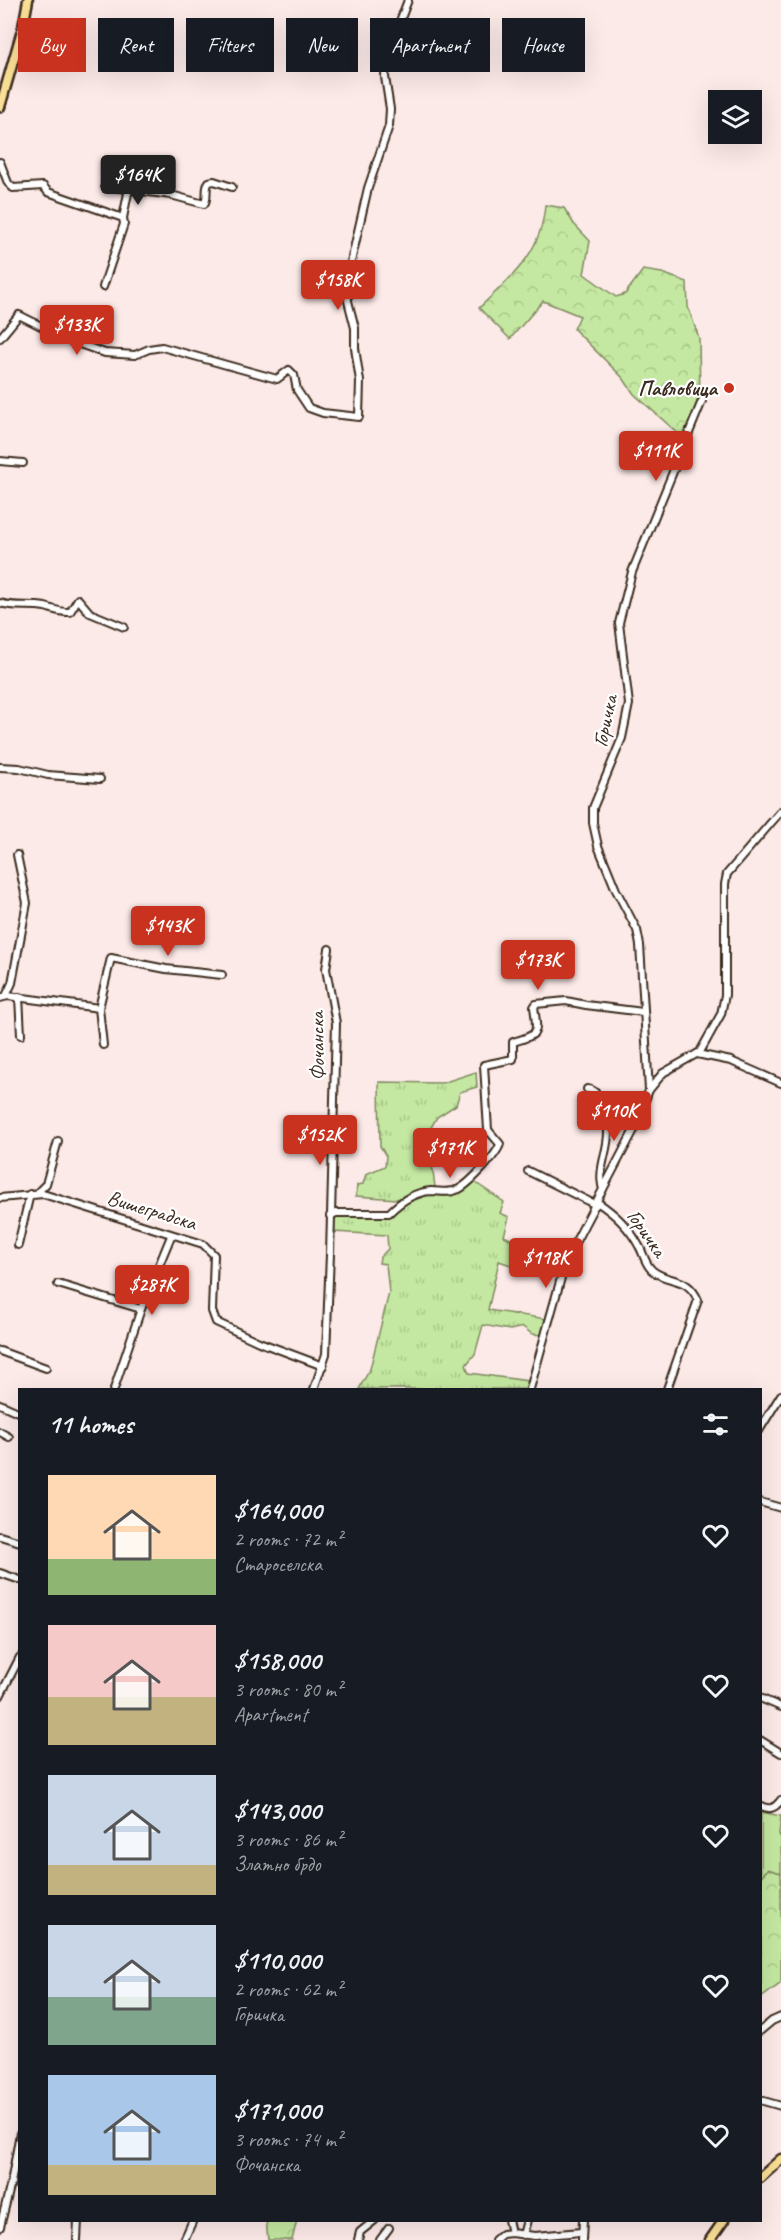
<!DOCTYPE html>
<meta charset="utf-8">
<style>
:root{--surface:#171b24;--page:#242831;--text:#f1f3f6;--muted:#9ea1a6;--accent:#c8321e}
body{margin:0;font-family:Caveat,sans-serif;background:var(--page);color:var(--text);height:100vh;display:flex;flex-direction:column;font-size:22px;white-space:nowrap}
*{box-sizing:border-box;margin:0}
p{font-size:20px;color:var(--muted)}
.icon{flex:none;width:33px;height:33px;fill:none;stroke:currentColor;stroke-width:2;stroke-linecap:round;stroke-linejoin:round}
.map{position:relative;flex:1;overflow:hidden}
.sheet{position:absolute;left:18px;top:1388px;width:744px;height:834px;display:flex;flex-direction:column;background:var(--surface);border-radius:0px;box-shadow:0 6px 24px #0002}
.sheet>*{flex:none}
.hud{position:absolute;left:18px;top:18px;width:746px;height:54px;display:flex;gap:12px}
.fabs{position:absolute;left:708px;top:90px;display:grid;gap:12px}
.fabs a{display:grid;place-items:center;width:54px;height:54px;border-radius:0px;background:var(--surface);box-shadow:0 6px 24px #0002;font-size:30px}
.price{position:absolute;translate:-50% -51px;padding:0 14px;border-radius:6px;background:var(--accent);color:#fff;font-size:20px;line-height:39px;filter:drop-shadow(0 2px 3px #0008)}
.price::after{content:'';position:absolute;left:50%;top:36px;width:18px;height:14px;margin-left:-9px;background:inherit;clip-path:polygon(0 0,100% 0,50% 100%)}
.price.active{background:#222;color:#fff}
ul{padding:0;list-style:none}
li{display:flex;align-items:center;gap:18px;height:150px;padding:0 30px}
li span{display:grid;place-items:center;flex:none;width:168px;height:120px;border-radius:0px;color:#555}
li>.icon{margin-inline-start:auto}
span .icon{width:72px;height:72px;fill:#fffc;stroke-width:1}
li b{font-size:26px}
h2{display:flex;justify-content:space-between;align-items:center;height:72px;padding:0 30px;font-size:26px}
.pill{padding:0 21px;border-radius:0px;background:var(--surface);box-shadow:0 6px 24px #0002;font-size:21px;line-height:54px}
.pill.active{background:var(--accent);color:#fff}
.map>svg:first-child{display:block}
.grass{fill:url(#grass-tufts);stroke:#808960;stroke-width:1.5}
.forest{fill:url(#forest-crowns);stroke:#808960;stroke-width:1.5}
.green{fill:#c4e8a1;stroke:#808960;stroke-width:1.5}
.lines{fill:none;stroke-linecap:round;stroke-linejoin:round}
.minor-casing{stroke:#3b2a1e;stroke-width:10}
.major-casing{stroke:#3b2a1e;stroke-width:13}
.minor{stroke:#fff;stroke-width:6}
.major{stroke:#fadf96;stroke-width:8}
.poi-dot{fill:#c8321e;stroke:#fff;stroke-width:2}
.labels{text-anchor:middle;stroke-width:4.5;stroke-linejoin:round;paint-order:stroke}
.poi-label{font-size:21px;font-weight:bold;fill:#3b2a1e;stroke:#fff;text-anchor:end}
.street-label{font-size:21px;fill:#3b2a1e;stroke:#fff}
</style>
<div class="map">
<svg width="781" height="2240" viewBox="0 0 781 2240">
<defs>
<pattern id="grass-tufts" width="24" height="20" patternUnits="userSpaceOnUse" patternTransform="scale(1.5)"><rect width="24" height="20" fill="#c4e8a1"/><path d="M3 7l-1-3M5 7V3M7 7l1-3M15 17l-1-3M17 17v-4M19 17l1-3" fill="none" stroke="#a9c78a"/></pattern>
<pattern id="forest-crowns" width="20" height="18" patternUnits="userSpaceOnUse" patternTransform="scale(1.5)"><rect width="20" height="18" fill="#c4e8a1"/><path d="M2 6a3 3 0 1 1 6 0M12 15a3 3 0 1 1 6 0" fill="none" stroke="#a9c78a"/></pattern>
</defs>
<rect width="100%" height="100%" fill="#fceae8"/>
<filter id="ink" filterUnits="userSpaceOnUse"><feTurbulence type="fractalNoise" baseFrequency=".0167" numOctaves="2"/><feDisplacementMap in="SourceGraphic" scale="12" xChannelSelector="R" yChannelSelector="G"/><feConvolveMatrix kernelMatrix="1 2 1 2 8 2 1 2 1" color-interpolation-filters="sRGB"/></filter>
<g filter="url(#ink)">
<g class="grass">
<polygon points="476,1072 477,1087 460,1092 456,1105 437,1117 430,1129 434,1143 432,1165 435,1187 424,1188 397,1199 356,1196 357,1185 363,1184 366,1174 385,1166 386,1156 380,1146 379,1082 442,1083"/>
<polygon points="473,1181 504,1202 500,1213 509,1217 504,1236 544,1255 537,1274 499,1261 488,1310 547,1319 541,1335 532,1334 523,1327 510,1330 483,1325 475,1354 466,1365 469,1373 528,1381 527,1389 359,1389 370,1369 389,1293 386,1264 379,1263 380,1257 388,1249 387,1235 333,1232 333,1218 337,1216 384,1217 391,1214 401,1205 431,1194 444,1196 463,1191"/>
</g>
<g class="forest">
<path d="M545,205L564,208L574,224L590,241L584,274L616,297L625,294L643,270L662,273L687,282L688,307L699,338L700,402L681,436L634,394L623,378L574,329L580,316L543,301L510,339L479,308C512,276 541,255 545,205Z"/>
<polygon points="768,1869 781,1873 781,1983 761,1998 761,1876"/>
<polygon points="266,2220 297,2220 292,2240 268,2240"/>
</g>
<polygon class="green" points="761,1812 781,1816 779,1834 781,1838 781,1873 768,1869 761,1876"/>
<g class="lines">
<g class="minor-casing">
<g id="minor">
<polyline points="0,162 8,183 13,188 43,186 48,192 123,218 124,224 103,287"/>
<path d="M105,186L171,195L204,204C209,198 204,189 209,182L214,181L232,187"/>
<polyline points="123,218 129,188"/>
<polyline points="0,338 19,315 71,341 105,353 135,355 149,349 162,347 277,379 289,370 294,375 297,390 309,408 323,413 359,417 360,381 355,348 355,328 348,301 347,279 368,188 389,126 390,109 385,77 386,58 408,0"/>
<polyline points="0,461 23,463"/>
<path d="M0,603C15,608 30,604 45,607C53,609 61,613 70,612L78,599L90,613L124,627"/>
<polyline points="0,767 19,768 48,775 100,779"/>
<polyline points="6,996 12,983 27,903 17,855"/>
<polyline points="19,997 21,1035"/>
<polyline points="0,998 8,996 99,1008"/>
<polyline points="103,1045 99,1008 111,958 166,969 222,975"/>
<polyline points="697,1054 731,1061 781,1083"/>
<path d="M587,1089C595,1090 597,1094 600,1101C605,1111 609,1121 608,1133C608,1152 597,1170 603,1189"/>
<polyline points="649,1090 640,945 637,930 616,890 598,846 593,823 593,808 622,738 629,704 619,623 632,572 702,401"/>
<polyline points="528,1171 596,1205"/>
<polyline points="37,1193 46,1184 58,1141"/>
<polyline points="0,1198 43,1194 203,1244 214,1255 212,1311 216,1322 259,1342 323,1366"/>
<path d="M597,1202C614,1213 629,1227 639,1246C644,1254 645,1265 653,1271C670,1284 687,1275 698,1300L667,1389"/>
<path d="M330,1216L336,1213H389C400,1202 414,1192 431,1191C441,1191 448,1194 459,1189C469,1184 497,1155 500,1144L488,1130L484,1065L513,1059V1042C539,1034 538,1035 534,1007L536,1004L566,1001L586,1005L643,1012"/>
<polyline points="18,1245 30,1194"/>
<polyline points="58,1284 141,1309"/>
<polyline points="0,1351 46,1368"/>
<polyline points="114,1389 141,1309 171,1236"/>
<polyline points="314,1389 326,1354 330,1254 336,1023 326,969 329,949"/>
<polyline points="530,1389 566,1260 634,1130 649,1090 663,1073 700,1052 721,1014 725,995 725,884 727,874 781,811"/>
<polyline points="0,1404 20,1413"/>
<polyline points="760,1429 781,1395"/>
<polyline points="0,1432 9,1437"/>
<polyline points="760,1502 781,1508"/>
<polyline points="0,1536 20,1542"/>
<polyline points="0,1573 20,1580"/>
<polyline points="0,1696 20,1657"/>
<polyline points="760,1698 781,1707"/>
<polyline points="760,1740 781,1753"/>
<path d="M760,1805C770,1811 775,1808 781,1800"/>
<polyline points="760,2031 772,2021 781,2017"/>
<polyline points="760,2100 781,2106"/>
<polyline points="508,2220 511,2233"/>
<polyline points="0,2227 11,2183 20,2133"/>
<polyline points="523,2235 527,2220"/>
<polyline points="77,2240 78,2220"/>
<polyline points="184,2240 193,2220"/>
<polyline points="358,2240 360,2232 375,2220"/>
<polyline points="380,2240 389,2228"/>
<polyline points="495,2240 502,2234 511,2233 535,2236 581,2232"/>
<polyline points="582,2240 583,2220"/>
</g>
</g>
<g class="major-casing">
<g id="major">
<polyline points="0,107 23,27 28,0"/>
<polyline points="760,2178 781,2159"/>
<polyline points="710,2240 724,2220"/>
</g>
</g>
<use href="#minor" class="minor"/>
<use href="#major" class="major"/>
</g>
</g>
<circle class="poi-dot" cx="729" cy="388" r="6"/>
<g class="labels">
<g class="poi-label">
<text x="717" y="395">Павловица</text>
</g>
<g class="street-label">
<text transform="translate(605 721) rotate(-78)" y="7">Горичка</text>
<text transform="translate(317 1046) rotate(-91)" y="7">Фочанска</text>
<text transform="translate(152 1210) rotate(17)" y="7">Вишеградска</text>
<text transform="translate(647 1233) rotate(55)" y="7">Горичка</text>
</g>
</g>
</svg>
<div class="fabs">
<a><svg class="icon" aria-label="layers" viewBox="0 0 24 24"><path d="M12 4l9 5-9 5-9-5zM3 14l9 5 9-5"/></svg></a>
</div>
<b class="price active" style="left:138px;top:206px">$164K</b>
<b class="price" style="left:338px;top:311px">$158K</b>
<b class="price" style="left:77px;top:356px">$133K</b>
<b class="price" style="left:656px;top:482px">$111K</b>
<b class="price" style="left:168px;top:957px">$143K</b>
<b class="price" style="left:538px;top:991px">$173K</b>
<b class="price" style="left:614px;top:1142px">$110K</b>
<b class="price" style="left:320px;top:1166px">$152K</b>
<b class="price" style="left:450px;top:1179px">$171K</b>
<b class="price" style="left:546px;top:1289px">$118K</b>
<b class="price" style="left:152px;top:1316px">$287K</b>
<div class="hud">
<a class="pill active">Buy</a>
<a class="pill">Rent</a>
<a class="pill">Filters</a>
<a class="pill">New</a>
<a class="pill">Apartment</a>
<a class="pill">House</a>
</div>
<section class="sheet">
<h2>11 homes<svg class="icon" aria-label="filters" viewBox="0 0 24 24"><path d="M4 7h16M4 17h16"/><circle cx="9" cy="7" r="2"/><circle cx="15" cy="17" r="2"/></svg></h2>
<ul>
<li><span style="background:linear-gradient(#ffd9b3 70%,#8fb573 0)"><svg class="icon" aria-label="home" viewBox="0 0 24 24"><path d="M3 11l9-7 9 7M6 9v11h12V9"/></svg></span><div><b>$164,000</b><p>2 rooms · 72 m²</p><p>Староселска</p></div><svg class="icon" aria-label="heart" viewBox="0 0 24 24"><path d="M12 20l-8-8c-3-5 5-10 8-4 3-6 11-1 8 4z"/></svg></li>
<li><span style="background:linear-gradient(#f6c9c9 60%,#c2b280 0)"><svg class="icon" aria-label="home" viewBox="0 0 24 24"><path d="M3 11l9-7 9 7M6 9v11h12V9"/></svg></span><div><b>$158,000</b><p>3 rooms · 80 m²</p><p>Apartment</p></div><svg class="icon" aria-label="heart" viewBox="0 0 24 24"><path d="M12 20l-8-8c-3-5 5-10 8-4 3-6 11-1 8 4z"/></svg></li>
<li><span style="background:linear-gradient(#c9d6e8 75%,#c2b280 0)"><svg class="icon" aria-label="home" viewBox="0 0 24 24"><path d="M3 11l9-7 9 7M6 9v11h12V9"/></svg></span><div><b>$143,000</b><p>3 rooms · 86 m²</p><p>Златно брдо</p></div><svg class="icon" aria-label="heart" viewBox="0 0 24 24"><path d="M12 20l-8-8c-3-5 5-10 8-4 3-6 11-1 8 4z"/></svg></li>
<li><span style="background:linear-gradient(#c9d6e8 60%,#7fa58c 0)"><svg class="icon" aria-label="home" viewBox="0 0 24 24"><path d="M3 11l9-7 9 7M6 9v11h12V9"/></svg></span><div><b>$110,000</b><p>2 rooms · 62 m²</p><p>Горичка</p></div><svg class="icon" aria-label="heart" viewBox="0 0 24 24"><path d="M12 20l-8-8c-3-5 5-10 8-4 3-6 11-1 8 4z"/></svg></li>
<li><span style="background:linear-gradient(#a9c7e8 75%,#c2b280 0)"><svg class="icon" aria-label="home" viewBox="0 0 24 24"><path d="M3 11l9-7 9 7M6 9v11h12V9"/></svg></span><div><b>$171,000</b><p>3 rooms · 74 m²</p><p>Фочанска</p></div><svg class="icon" aria-label="heart" viewBox="0 0 24 24"><path d="M12 20l-8-8c-3-5 5-10 8-4 3-6 11-1 8 4z"/></svg></li>
</ul>
</section>
</div>
